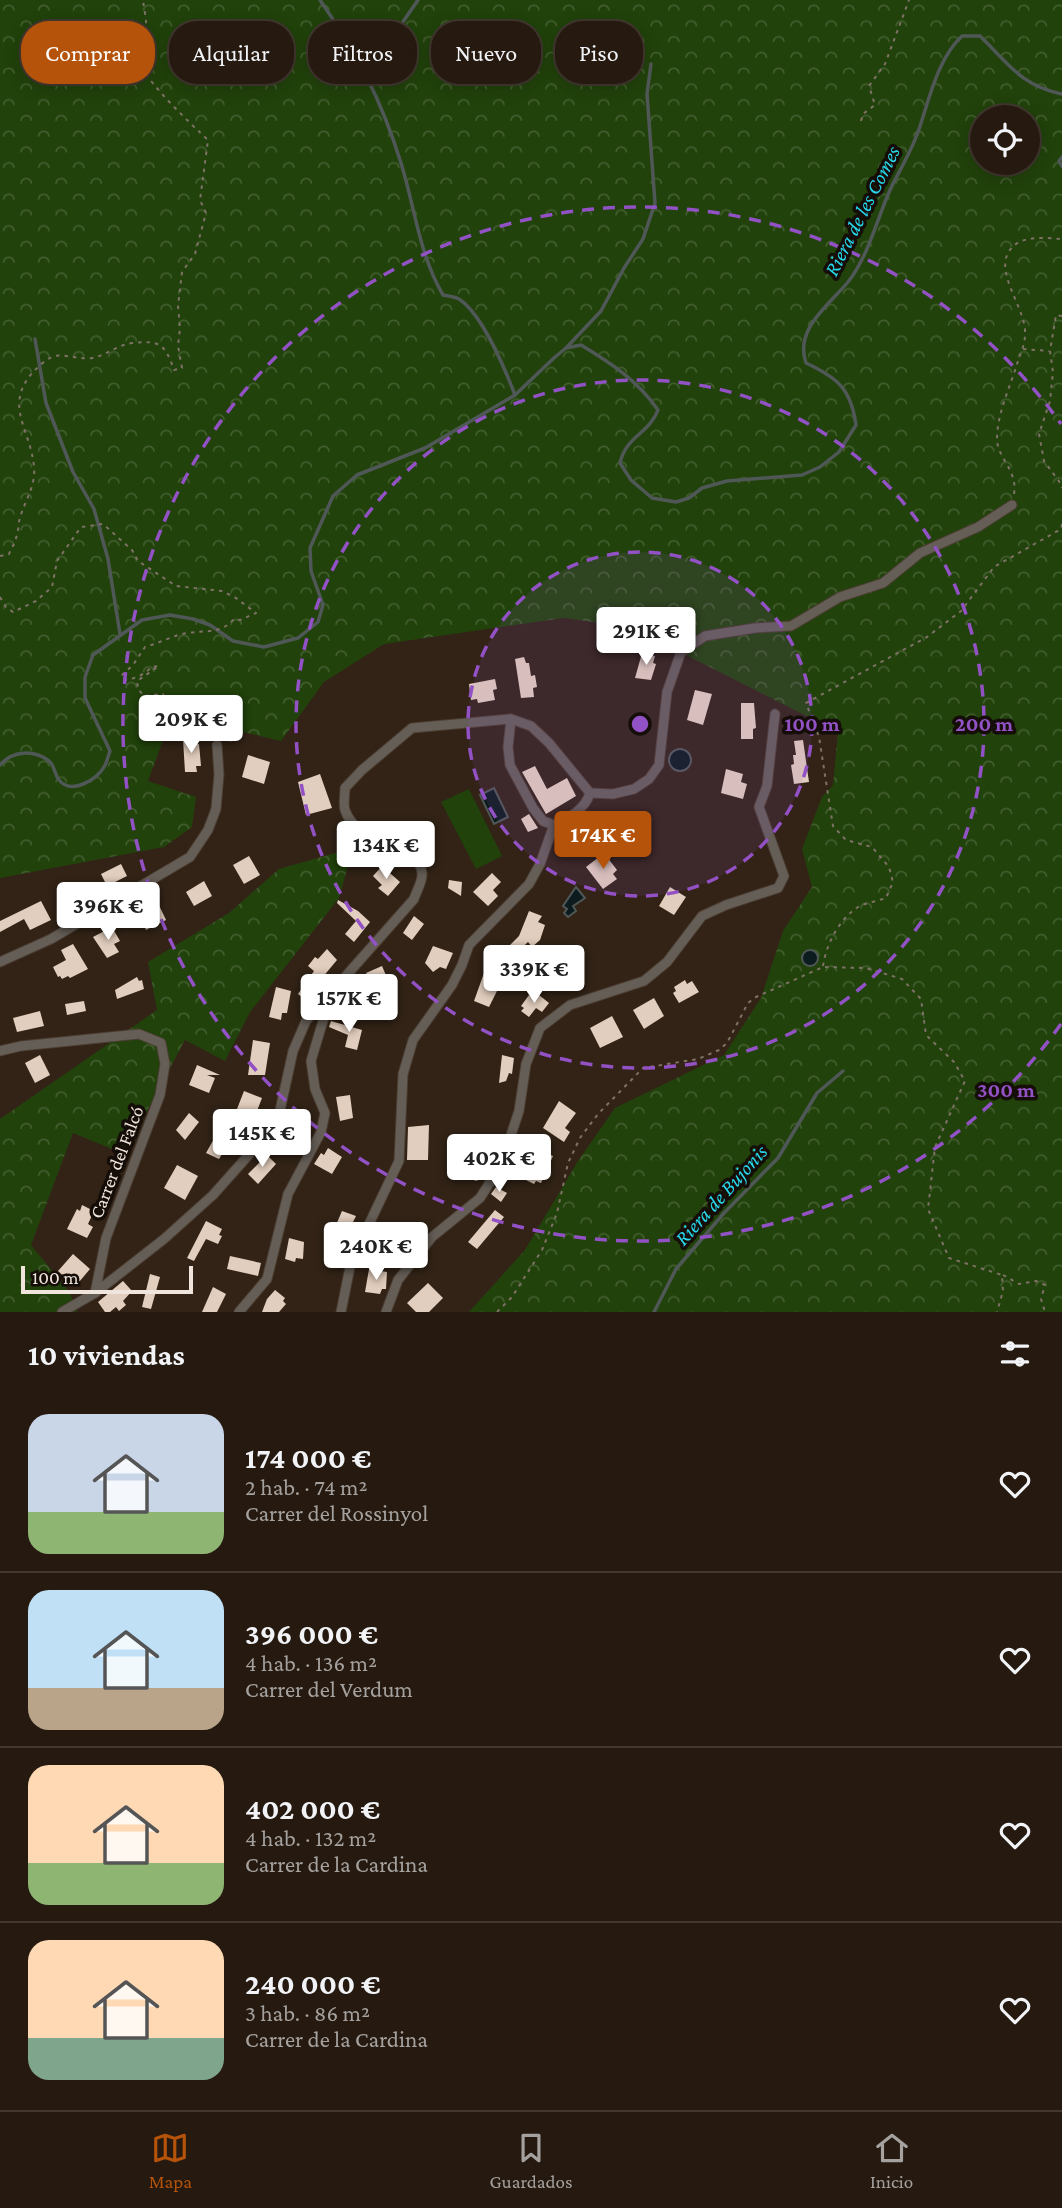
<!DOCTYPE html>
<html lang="es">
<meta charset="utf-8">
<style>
:root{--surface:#261a10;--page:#32271e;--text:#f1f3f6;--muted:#a4a19f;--line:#423830;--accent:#b45309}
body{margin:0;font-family:"Crimson Pro",serif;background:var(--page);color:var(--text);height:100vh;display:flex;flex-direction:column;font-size:26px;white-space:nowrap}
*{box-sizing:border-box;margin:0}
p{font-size:23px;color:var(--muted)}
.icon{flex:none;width:38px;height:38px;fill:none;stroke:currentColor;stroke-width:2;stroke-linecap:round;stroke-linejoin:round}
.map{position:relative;height:1312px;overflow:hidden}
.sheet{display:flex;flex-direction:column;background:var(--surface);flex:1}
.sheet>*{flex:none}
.hud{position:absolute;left:21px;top:21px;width:700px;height:63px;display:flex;gap:14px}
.controls{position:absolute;left:970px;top:105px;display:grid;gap:14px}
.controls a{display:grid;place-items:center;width:70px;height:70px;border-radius:50%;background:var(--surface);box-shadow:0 4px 18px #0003,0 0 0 2px var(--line);font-size:35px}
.scale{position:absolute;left:21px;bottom:18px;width:172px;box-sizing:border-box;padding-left:7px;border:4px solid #efe5dd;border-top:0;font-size:19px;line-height:24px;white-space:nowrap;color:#efe5dd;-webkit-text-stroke:5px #150e08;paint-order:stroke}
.price{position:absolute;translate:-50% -60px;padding:0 16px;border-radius:7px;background:#fff;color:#222;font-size:23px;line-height:46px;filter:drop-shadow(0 2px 4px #0008)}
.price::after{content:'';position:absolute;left:50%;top:42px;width:21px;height:16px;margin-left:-10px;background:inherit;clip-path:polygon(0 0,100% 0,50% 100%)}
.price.current{background:var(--accent);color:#fff}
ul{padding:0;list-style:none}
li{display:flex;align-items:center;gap:21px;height:175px;padding:0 28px}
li+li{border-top:2px solid var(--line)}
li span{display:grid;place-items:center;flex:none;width:196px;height:140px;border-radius:21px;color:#555}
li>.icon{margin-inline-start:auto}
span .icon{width:84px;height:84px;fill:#fffc;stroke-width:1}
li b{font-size:30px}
h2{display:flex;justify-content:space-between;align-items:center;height:84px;padding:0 28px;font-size:30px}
.tag{padding:0 24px;border-radius:28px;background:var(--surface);box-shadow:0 4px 18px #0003,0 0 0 2px var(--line);font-size:24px;line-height:63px}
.tag.current{background:var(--accent);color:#fff}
.dock{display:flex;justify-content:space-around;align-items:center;height:98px;border-top:2px solid var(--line);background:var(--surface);font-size:19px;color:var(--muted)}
.dock a{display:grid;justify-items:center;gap:4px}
.dock .current{color:var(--accent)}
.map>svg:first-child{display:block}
.grass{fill:#21420b}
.forest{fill:url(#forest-crowns);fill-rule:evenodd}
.water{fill:#0c1b1d;stroke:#505857;stroke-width:2}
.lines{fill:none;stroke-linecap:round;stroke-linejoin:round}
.stream{stroke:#505857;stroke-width:3.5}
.building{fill:#e2cebe}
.street-casing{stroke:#4c3e32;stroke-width:11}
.path{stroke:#7e7166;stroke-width:2;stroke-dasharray:3.5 5;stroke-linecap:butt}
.street{stroke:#655e57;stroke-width:9}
.ring{fill:none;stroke:#9251c5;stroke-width:3.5;stroke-dasharray:12 9}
.labels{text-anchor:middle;stroke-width:7;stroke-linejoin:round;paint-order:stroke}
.street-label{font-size:19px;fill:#efe5dd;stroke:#150e08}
.water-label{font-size:21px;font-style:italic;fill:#27d8ed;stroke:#150e08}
.centre{fill:#9251c5;stroke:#150e08;stroke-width:3.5}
.ring-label{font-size:21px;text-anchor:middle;font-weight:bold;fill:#9251c5;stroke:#150e08;stroke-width:7;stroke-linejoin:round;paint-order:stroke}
</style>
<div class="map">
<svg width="1062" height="1312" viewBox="0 0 1062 1312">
<defs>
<pattern id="forest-crowns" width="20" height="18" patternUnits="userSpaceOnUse" patternTransform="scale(1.75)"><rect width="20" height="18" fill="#21420b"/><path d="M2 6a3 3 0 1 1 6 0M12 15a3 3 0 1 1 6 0" fill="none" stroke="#425d2e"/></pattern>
</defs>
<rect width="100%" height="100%" fill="#322316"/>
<polygon class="grass" points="469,789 502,856 476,869 441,802"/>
<g class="forest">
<path d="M0,0H1062V1312H469L525,1250L578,1161L615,1108L724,1055L761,998L783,931L812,887L802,849L822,797L833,785L838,732L664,644L649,630L564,618L384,644L324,682L281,741L205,723L166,732L148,781L196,797L192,827L164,847L0,878ZM982,117H1027V163H982Z"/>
<polygon points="353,848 339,898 250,1012 225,1061 185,1040 124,1154 73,1133 31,1245 70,1293 77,1312 0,1312 0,1119 157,1010 148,962 229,913 279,869"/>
</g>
<g class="water">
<circle cx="680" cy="760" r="11"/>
<polygon points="494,788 508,817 494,824 480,795"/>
<polygon points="576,887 585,898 573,906 576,911 568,917 564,913 567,909 563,906"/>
<circle cx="810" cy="958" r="8"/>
</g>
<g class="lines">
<g class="stream">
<path d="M320,0C358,55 381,99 401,163C415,208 419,254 443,295C448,296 455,297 459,299C482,314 505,369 515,395"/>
<polyline points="359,61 396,32 418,0"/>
<polyline points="1062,157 1059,161 1062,166"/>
<polyline points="35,339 46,403 73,472 94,509 108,559 120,634"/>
<polyline points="566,348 601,311 624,268 643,239 655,203 647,94 651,64"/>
<path d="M0,765C12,751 33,749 49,761C55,766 54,774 59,780C71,795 97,780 104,767C107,763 108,756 110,751L85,698V677L93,655L142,620L170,615L193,619L210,625L233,641L264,647L298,638L318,622L323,605L311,571L310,548L333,496L357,475L425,448L515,395L555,357L566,348L581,345C611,363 638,381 658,410C649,434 626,436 620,463L631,480L652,498L676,502L689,498L702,488L727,481L802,475L820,467L839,452L856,425C851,389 838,378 806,363C794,329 829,305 848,282C868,257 877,219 890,190C899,171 911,152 918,132C929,101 937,59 962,36H980C1008,63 1021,86 1062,94"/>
<polyline points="654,1312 676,1269 724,1213 778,1158 817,1093 843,1071"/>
</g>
</g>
<g class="building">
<polygon points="642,653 655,656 653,663 656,664 651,680 635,678"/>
<polygon points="524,657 526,663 529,663 531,676 535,675 537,687 533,688 534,697 521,698 515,659"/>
<polygon points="495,679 497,689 493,690 495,700 478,703 477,699 471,700 469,684"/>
<polygon points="695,690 712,694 703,725 687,720"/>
<polygon points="741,703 754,703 756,728 753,729 753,739 741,739"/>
<polygon points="183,739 195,739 195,744 199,744 201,766 196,766 197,772 185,772"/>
<polygon points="803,740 809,782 794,784 791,765 794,764 793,755 796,755 794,741"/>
<polygon points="248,755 270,762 264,784 242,777"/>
<polygon points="535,766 547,789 567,778 576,796 546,814 522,772"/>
<polygon points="726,769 743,774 741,782 747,784 743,799 721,793"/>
<polygon points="320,774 332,808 306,815 298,782"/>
<polygon points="529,814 538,828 528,832 521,819"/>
<polygon points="594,822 602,834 593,842 584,829"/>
<polygon points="604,853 617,870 613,874 617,879 603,889 586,867"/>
<polygon points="249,856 260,875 244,884 233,865"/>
<polygon points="121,864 127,876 107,886 101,874"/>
<polygon points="382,866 400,882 388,896 378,888 382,885 373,876"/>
<polygon points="492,873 501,882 493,890 498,896 488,906 473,892"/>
<polygon points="449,880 462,882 461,896 448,888"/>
<polygon points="204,881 212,896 194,906 186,892"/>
<polygon points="79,884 86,896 67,908 59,894"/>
<polygon points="670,887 686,897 674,915 659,906"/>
<polygon points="338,900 358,911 370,922 354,942 345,934 356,921 337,903"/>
<polygon points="41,901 51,920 30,930 24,919 0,932 0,921"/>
<polygon points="157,901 166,920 146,930 140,917 151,911 148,906"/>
<polygon points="529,911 542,916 538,922 545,925 540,940 532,947 528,942 513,956 507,948 519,936"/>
<polygon points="414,916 424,924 412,940 403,933"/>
<polygon points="112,927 120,941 114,944 119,952 107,958 93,937"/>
<polygon points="73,944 88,969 70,978 68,976 62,979 60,976 58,977 53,967 66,960 61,950"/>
<polygon points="433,946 453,953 446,969 440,967 433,972 425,963"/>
<polygon points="327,949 337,960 312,990 316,993 309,1003 298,994 314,971 308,966 315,957 318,959"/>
<polygon points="382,966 391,987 375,993 366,973"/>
<polygon points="484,973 495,977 494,980 501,983 489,1007 474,1001"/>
<polygon points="137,977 139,981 142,980 144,989 117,999 115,990"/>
<polygon points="685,980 687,984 692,981 699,992 679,1003 673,993 676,991 674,987"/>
<polygon points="276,987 291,991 287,1013 282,1013 281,1020 269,1017"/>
<polygon points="529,995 535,1000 539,995 549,1003 542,1012 536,1008 529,1017 521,1011 524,1008 521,1006"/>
<polygon points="654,998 664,1016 644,1029 633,1010"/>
<polygon points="84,1001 86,1011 67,1015 65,1004"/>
<polygon points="40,1011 44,1026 17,1032 13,1018"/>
<polygon points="612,1016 623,1037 600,1048 590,1028"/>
<polygon points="331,1021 362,1030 357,1050 345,1047 348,1035 329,1027"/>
<polygon points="253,1040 270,1043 265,1075 248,1075"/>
<polygon points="40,1055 50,1075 35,1083 25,1063"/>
<polygon points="502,1055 514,1058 512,1074 509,1073 506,1081 499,1083"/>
<polygon points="197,1065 220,1075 207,1075 215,1078 209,1093 189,1085"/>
<polygon points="244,1091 262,1098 250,1129 235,1123 240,1110 237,1109"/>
<polygon points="350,1095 353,1118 340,1121 336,1097"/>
<polygon points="559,1101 576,1113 565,1128 570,1132 564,1142 543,1128"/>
<polygon points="189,1113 199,1122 185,1140 176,1130"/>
<polygon points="429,1125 428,1160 407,1160 408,1127"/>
<polygon points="219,1130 232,1138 219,1159 206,1153"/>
<polygon points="531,1146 553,1156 541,1183 536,1181 534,1184 526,1180 533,1165 524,1158"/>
<polygon points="469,1147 487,1152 477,1181 463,1177"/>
<polygon points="328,1148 342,1157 332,1174 314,1164 321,1153 324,1155"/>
<polygon points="267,1155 276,1164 258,1184 248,1174"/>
<polygon points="177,1165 198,1176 185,1200 164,1188"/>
<polygon points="496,1187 507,1193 501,1202 491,1194"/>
<polygon points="82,1205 94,1211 88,1224 93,1227 87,1238 67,1229 77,1209 80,1211"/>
<polygon points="495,1210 504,1217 477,1249 468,1242"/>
<polygon points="342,1211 356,1216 345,1238 333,1232"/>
<polygon points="206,1221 222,1229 219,1235 222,1236 218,1244 206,1239 194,1261 187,1258"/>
<polygon points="401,1223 415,1229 401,1257 388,1251"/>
<polygon points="289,1238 304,1242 303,1259 296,1258 295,1262 285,1259"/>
<polygon points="73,1254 90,1269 79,1282 76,1279 72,1284 58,1271"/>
<polygon points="230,1256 261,1263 258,1276 227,1269"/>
<polygon points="369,1269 387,1272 386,1289 382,1289 380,1294 365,1292"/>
<polygon points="150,1274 160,1277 151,1309 142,1307"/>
<polygon points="123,1281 132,1291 123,1301 126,1305 119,1311 116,1307 110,1312 105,1312 98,1302"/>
<polygon points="428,1283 443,1298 429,1312 416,1312 407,1303"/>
<polygon points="213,1287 226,1294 217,1312 202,1312"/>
<polygon points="275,1290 285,1298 283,1301 286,1304 279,1312 262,1312 267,1299"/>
</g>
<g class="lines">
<g class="street-casing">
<g id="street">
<polyline points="511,719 508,747 510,765 533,808 543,821 554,825"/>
<polyline points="590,793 613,794 634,789 649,779 659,765 667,692 681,652 705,636 755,628 791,626 840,597 883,583 920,553 978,527 1012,505"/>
<polyline points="0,962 51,939 190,857 208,830 216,809 219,774 217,745"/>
<polyline points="0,1051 21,1046 139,1034 161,1043 165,1064 160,1095 106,1238 95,1293"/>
<path d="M62,1312L95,1293L164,1239L213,1195L270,1131L279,1115L293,1051L306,1021L414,899C416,892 423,881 422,873C421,846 357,847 345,810C343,805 345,795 345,788L362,770L412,728L511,719L531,726L549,743L590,793"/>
<polyline points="239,1312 267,1279 288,1194 321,1132 325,1113 315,1089 311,1061 331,994"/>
<path d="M341,1312L351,1262L399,1161L403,1074L413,1040L452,985L462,965L469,945L529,884L540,864L554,825C568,818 585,810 590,793"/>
<polyline points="386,1312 398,1280 432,1237 480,1198 501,1165 519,1111 526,1064 540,1028 570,1005 644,981 667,962 702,916 726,905 778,888 784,876 759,807 767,786 775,714"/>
</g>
</g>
<g class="path">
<polyline points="861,121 863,114 875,105 869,86 885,64 909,0"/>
<polyline points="1062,316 1056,315 1050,351 1053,372 1050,401 1039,434 1044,461 1061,484 1062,488"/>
<polyline points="1023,349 1049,351"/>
<path d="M1014,494C1018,470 997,458 997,439C997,413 1011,385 1018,361C1021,353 1025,343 1025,335C1027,310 996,276 1008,253C1018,234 1044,238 1062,239"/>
<path d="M0,556L9,554C12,547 16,541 17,534C19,529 18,523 20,518C25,500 36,486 34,467C31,430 3,406 33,372C39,366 47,358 55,356C67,354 80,360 92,358C107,355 117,345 132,343C160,340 165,344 174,370L182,368L178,346L180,328L178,306L182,272L195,254L206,213L200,200L208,140C193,126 134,71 136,52C136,46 143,39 145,33C148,23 144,10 143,0"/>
<path d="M0,597L6,607L13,612L36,601L52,587L57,561L81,527L103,524L132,550L138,561L176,586L222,591L236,598L256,613L240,620L234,619C221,634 206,630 188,633C173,635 160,643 145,647L133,665L121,676L126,680C134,679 146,674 151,667L159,666L137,681L138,689L144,696L163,694L164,697L178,703L197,711L212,713L226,723L228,734L235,739L226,742"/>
<path d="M823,966C826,945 839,919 858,907C866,903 877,901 886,898L893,882L889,867L872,847L846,840L833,826L819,737L806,703L927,637L961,611L994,567L1061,529L1062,524"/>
<polyline points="1003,1275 1019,1284 1036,1281 1045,1285 1041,1299 1045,1312"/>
<polyline points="497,1312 512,1297 542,1250 557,1213 568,1163 580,1138 598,1114 643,1068 698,1059 719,1050 727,1043 748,1003 756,997 823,967 866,968 902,979 921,999 926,1035 954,1062 965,1081 935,1147 928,1209 949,1258 1002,1275 1003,1291 997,1312"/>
</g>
<use href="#street" class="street"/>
</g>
<circle cx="640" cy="724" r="172" fill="#9251c5" fill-opacity=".12"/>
<g class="ring">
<circle cx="640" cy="724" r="172"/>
<circle cx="640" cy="724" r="344"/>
<path d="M1061 1024A517 517 0 1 1 1061 424"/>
</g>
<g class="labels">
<g class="street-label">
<text transform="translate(116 1162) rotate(-69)" y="7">Carrer del Falcó</text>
</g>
<g class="water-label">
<text transform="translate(862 211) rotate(-63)" y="7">Riera de les Comes</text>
<text transform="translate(721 1195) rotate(-48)" y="7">Riera de Bujonis</text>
</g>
</g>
<circle cx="640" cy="724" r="10" class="centre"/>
<g class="ring-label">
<text x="812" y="731">100 m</text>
<text x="984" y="731">200 m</text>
<text x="1006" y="1097">300 m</text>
</g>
</svg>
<div class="controls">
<a><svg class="icon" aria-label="locate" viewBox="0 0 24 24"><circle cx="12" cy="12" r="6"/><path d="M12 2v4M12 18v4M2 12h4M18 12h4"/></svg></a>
</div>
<div class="scale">100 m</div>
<b class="price" style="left:646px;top:667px">291K €</b>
<b class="price" style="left:191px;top:755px">209K €</b>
<b class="price current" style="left:603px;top:871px">174K €</b>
<b class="price" style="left:386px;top:881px">134K €</b>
<b class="price" style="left:108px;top:942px">396K €</b>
<b class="price" style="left:534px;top:1005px">339K €</b>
<b class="price" style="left:349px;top:1034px">157K €</b>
<b class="price" style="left:262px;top:1169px">145K €</b>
<b class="price" style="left:499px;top:1194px">402K €</b>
<b class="price" style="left:376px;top:1282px">240K €</b>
<div class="hud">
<a class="tag current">Comprar</a>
<a class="tag">Alquilar</a>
<a class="tag">Filtros</a>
<a class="tag">Nuevo</a>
<a class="tag">Piso</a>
</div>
</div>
<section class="sheet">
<h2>10 viviendas<svg class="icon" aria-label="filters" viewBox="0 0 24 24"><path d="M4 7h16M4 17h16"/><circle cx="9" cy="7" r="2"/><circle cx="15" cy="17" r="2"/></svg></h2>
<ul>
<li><span style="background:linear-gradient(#c9d6e8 70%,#8fb573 0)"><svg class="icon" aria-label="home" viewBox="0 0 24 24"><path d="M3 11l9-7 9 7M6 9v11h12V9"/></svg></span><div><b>174 000 €</b><p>2 hab. · 74 m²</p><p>Carrer del Rossinyol</p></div><svg class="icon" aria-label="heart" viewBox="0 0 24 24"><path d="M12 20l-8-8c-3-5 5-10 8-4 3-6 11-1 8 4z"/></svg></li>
<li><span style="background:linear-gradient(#bfe0f5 70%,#b9a48a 0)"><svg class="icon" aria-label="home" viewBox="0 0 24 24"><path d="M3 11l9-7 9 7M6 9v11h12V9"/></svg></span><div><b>396 000 €</b><p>4 hab. · 136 m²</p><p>Carrer del Verdum</p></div><svg class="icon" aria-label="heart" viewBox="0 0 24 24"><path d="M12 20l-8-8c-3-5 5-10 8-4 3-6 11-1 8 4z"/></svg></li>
<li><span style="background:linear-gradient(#ffd9b3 70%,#8fb573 0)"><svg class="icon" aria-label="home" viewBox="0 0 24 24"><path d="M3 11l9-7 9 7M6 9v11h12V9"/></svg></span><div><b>402 000 €</b><p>4 hab. · 132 m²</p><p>Carrer de la Cardina</p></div><svg class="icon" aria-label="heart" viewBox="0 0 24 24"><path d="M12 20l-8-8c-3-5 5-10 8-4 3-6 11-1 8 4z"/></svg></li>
<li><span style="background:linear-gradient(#ffd9b3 70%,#7fa58c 0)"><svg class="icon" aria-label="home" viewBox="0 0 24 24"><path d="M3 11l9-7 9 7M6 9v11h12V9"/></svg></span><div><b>240 000 €</b><p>3 hab. · 86 m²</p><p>Carrer de la Cardina</p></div><svg class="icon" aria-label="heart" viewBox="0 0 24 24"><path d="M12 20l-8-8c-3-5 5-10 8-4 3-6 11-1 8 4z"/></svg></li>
</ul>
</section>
<nav class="dock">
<a class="current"><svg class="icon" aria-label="map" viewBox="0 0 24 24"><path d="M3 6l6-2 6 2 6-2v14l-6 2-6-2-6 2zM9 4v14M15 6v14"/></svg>Mapa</a>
<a><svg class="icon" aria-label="saved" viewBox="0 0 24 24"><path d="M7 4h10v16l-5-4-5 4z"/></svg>Guardados</a>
<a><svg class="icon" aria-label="home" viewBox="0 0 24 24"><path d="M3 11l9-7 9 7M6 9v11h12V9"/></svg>Inicio</a>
</nav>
